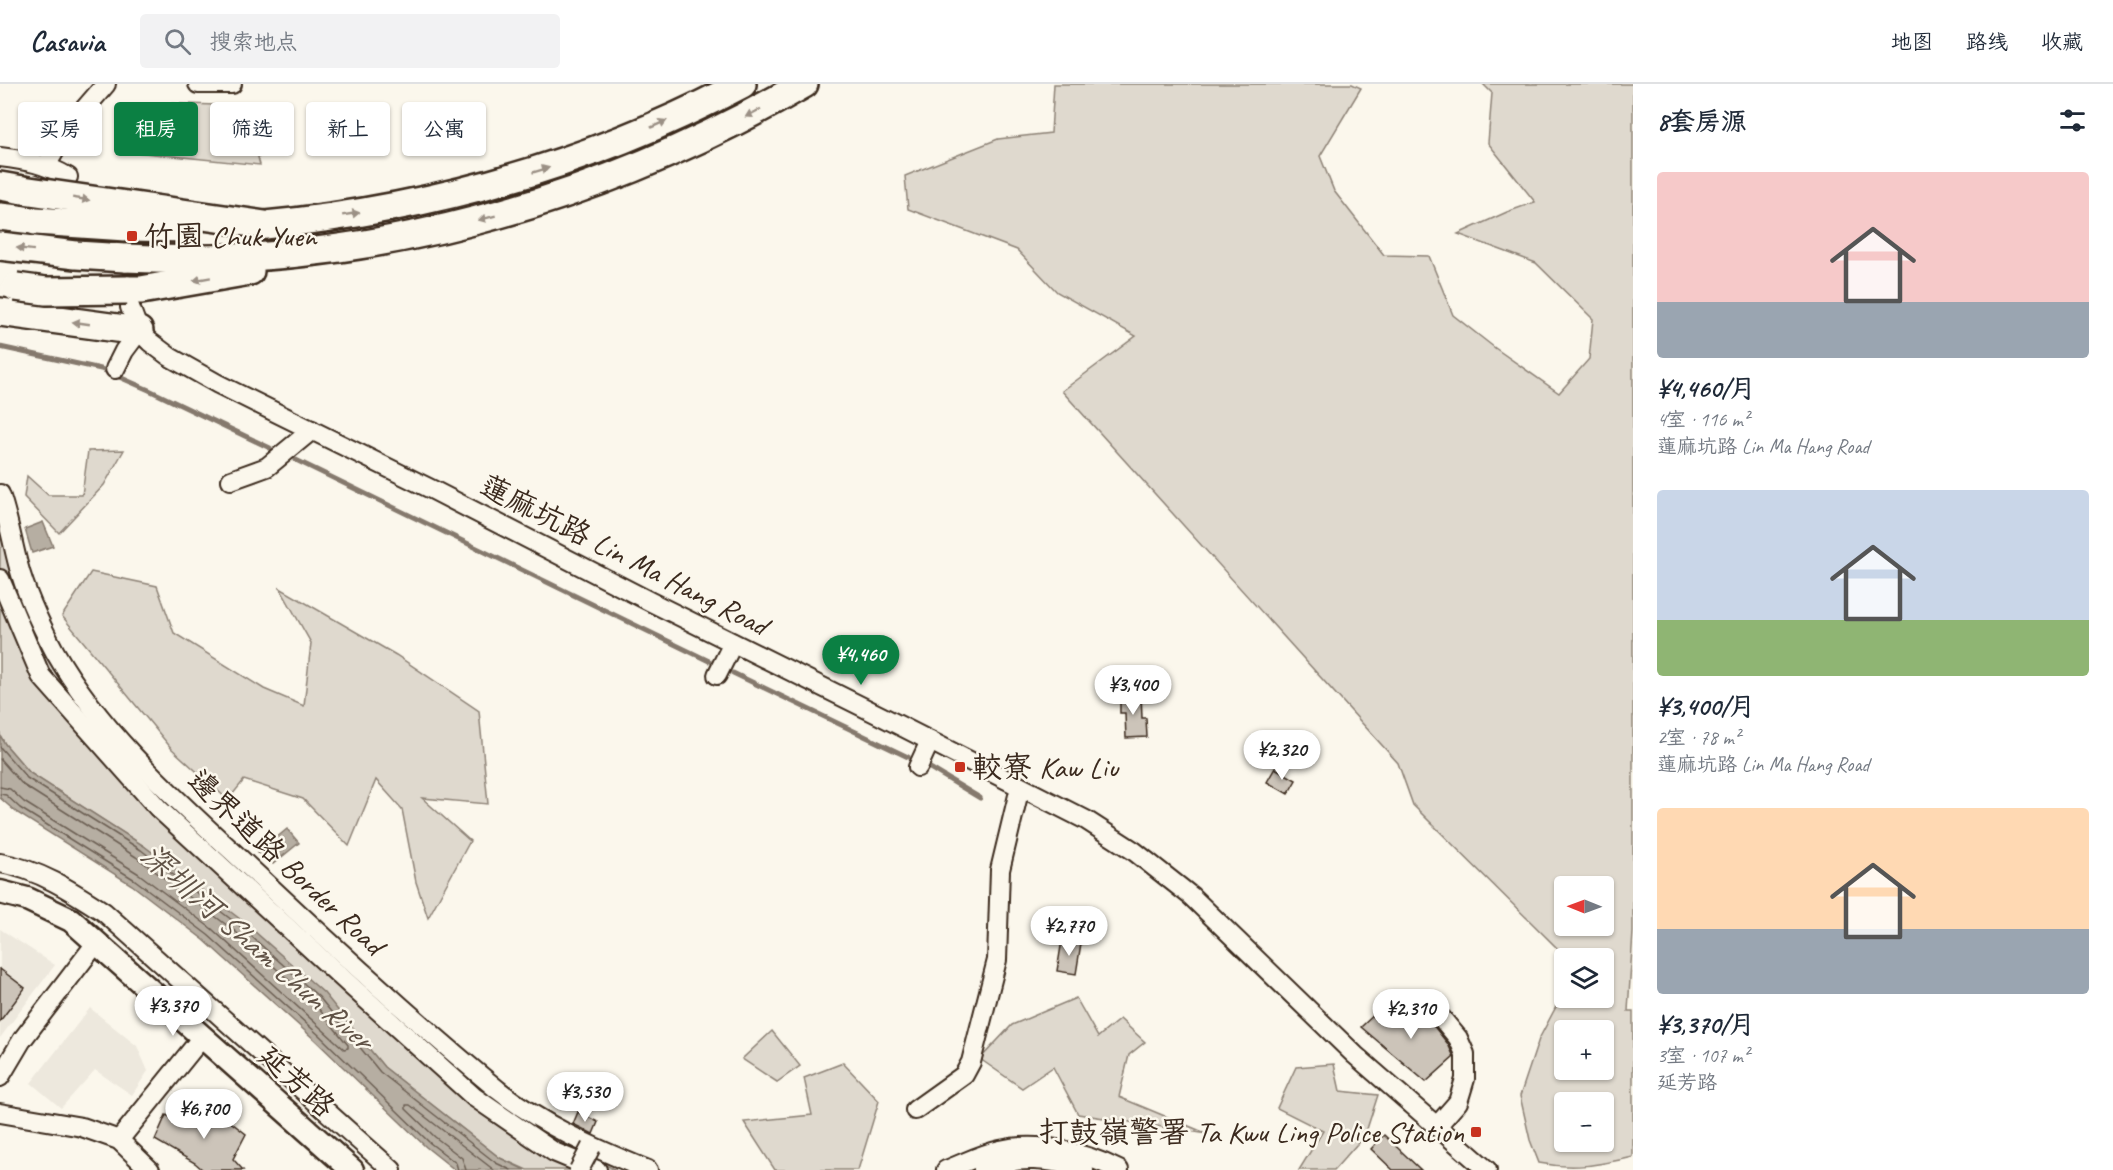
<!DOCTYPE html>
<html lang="zh">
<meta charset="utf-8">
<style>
:root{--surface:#fff;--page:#f2f2f3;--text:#1f2937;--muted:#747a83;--line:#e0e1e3;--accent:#0b8043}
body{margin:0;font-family:Caveat,"LXGW WenKai TC",sans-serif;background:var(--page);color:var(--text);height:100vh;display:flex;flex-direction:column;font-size:22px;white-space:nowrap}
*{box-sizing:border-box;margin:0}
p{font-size:20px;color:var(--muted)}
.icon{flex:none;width:33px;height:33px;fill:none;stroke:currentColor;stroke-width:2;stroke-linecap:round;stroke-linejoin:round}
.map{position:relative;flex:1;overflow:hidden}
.drawer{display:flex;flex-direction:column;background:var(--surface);width:480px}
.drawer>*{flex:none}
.hud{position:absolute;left:18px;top:18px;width:570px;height:54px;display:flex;gap:12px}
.needle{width:39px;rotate:271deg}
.fabs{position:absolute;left:1554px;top:792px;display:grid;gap:12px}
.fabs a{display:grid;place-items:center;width:60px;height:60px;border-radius:6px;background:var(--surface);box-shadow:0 2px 4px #0004;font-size:30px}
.price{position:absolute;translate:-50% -51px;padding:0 14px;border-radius:21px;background:#fff;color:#222;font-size:20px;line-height:39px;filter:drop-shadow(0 2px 3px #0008)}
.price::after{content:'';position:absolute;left:50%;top:36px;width:18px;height:14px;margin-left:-9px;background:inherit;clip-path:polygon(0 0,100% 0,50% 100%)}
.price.on{background:var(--accent);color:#fff}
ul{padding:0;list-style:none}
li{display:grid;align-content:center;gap:12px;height:318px;padding:0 24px}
li span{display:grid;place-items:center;height:186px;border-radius:6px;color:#555}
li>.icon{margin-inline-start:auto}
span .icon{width:108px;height:108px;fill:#fffc;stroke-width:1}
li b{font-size:26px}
h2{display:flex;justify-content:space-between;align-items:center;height:72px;padding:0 24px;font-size:26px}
.tag{padding:0 21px;border-radius:6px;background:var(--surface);box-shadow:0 2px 4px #0004;font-size:21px;line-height:54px}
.tag.on{background:var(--accent);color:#fff}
header{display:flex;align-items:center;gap:36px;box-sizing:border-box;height:84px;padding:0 30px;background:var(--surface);border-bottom:2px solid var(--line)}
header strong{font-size:28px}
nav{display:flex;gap:33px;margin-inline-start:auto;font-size:21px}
.search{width:420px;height:54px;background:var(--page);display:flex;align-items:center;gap:15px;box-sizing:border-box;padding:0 21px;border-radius:6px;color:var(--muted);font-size:22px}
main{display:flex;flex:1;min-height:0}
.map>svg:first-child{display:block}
.built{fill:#ede8dd}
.green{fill:#dfd9ce;stroke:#8d8276;stroke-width:1.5;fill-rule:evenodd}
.water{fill:#b6aea2;stroke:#85796d;stroke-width:1.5}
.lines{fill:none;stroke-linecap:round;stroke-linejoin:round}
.shore{stroke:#6c5f53;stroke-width:1.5}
.stream{stroke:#85796d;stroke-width:5}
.building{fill:#ccc4b9;stroke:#3b2a1e;stroke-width:1.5}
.minor-tunnel{stroke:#d5cec3;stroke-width:18;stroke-dasharray:18 9;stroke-linecap:butt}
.minor-casing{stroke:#3b2a1e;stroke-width:22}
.major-casing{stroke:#3b2a1e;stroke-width:27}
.highway-casing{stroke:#3b2a1e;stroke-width:32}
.minor{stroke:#fbf7ec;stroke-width:18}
.major{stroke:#fbf7ec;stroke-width:22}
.highway{stroke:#fbf7ec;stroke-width:27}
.minor-bridge-casing{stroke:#3b2a1e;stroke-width:22;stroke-linecap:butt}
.highway-bridge-casing{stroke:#3b2a1e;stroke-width:32;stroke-linecap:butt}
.minor-bridge{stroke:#fbf7ec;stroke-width:18}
.highway-bridge{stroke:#fbf7ec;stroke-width:27}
.oneway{fill:#9b9085}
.poi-dot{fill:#c8321e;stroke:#fbf7ec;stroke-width:2}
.labels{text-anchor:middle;stroke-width:5;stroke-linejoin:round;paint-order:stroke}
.poi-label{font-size:30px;fill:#3b2a1e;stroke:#fbf7ec;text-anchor:start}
.street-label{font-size:30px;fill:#3b2a1e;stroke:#fbf7ec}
.water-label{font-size:32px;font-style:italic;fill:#605246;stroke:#fbf7ec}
</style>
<header>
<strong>Casavia</strong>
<div class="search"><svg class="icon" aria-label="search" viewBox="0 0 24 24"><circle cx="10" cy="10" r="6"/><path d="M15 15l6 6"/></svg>搜索地点</div>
<nav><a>地图</a><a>路线</a><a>收藏</a></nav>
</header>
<main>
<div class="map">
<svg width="1633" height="1086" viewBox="0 0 1633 1086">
<rect width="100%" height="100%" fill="#fbf7ec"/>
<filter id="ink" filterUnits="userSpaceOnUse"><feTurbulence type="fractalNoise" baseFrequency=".0167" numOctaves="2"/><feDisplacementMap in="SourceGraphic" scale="12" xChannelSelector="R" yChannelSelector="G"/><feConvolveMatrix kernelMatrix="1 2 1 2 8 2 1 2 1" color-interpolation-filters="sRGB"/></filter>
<g filter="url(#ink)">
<g class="built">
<polygon points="0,845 55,881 0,954"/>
<polygon points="90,924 137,962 148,987 132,1011 95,986 61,1024 31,999"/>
</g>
<g class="green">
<path d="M1054,0H1352L1361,4L1320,72L1334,107L1384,171L1429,172L1453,231L1495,264L1559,309L1589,275L1593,235L1536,179L1458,150L1507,128L1535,118L1488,59L1492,9L1483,0H1633V848L1628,927H1633V1073C1598,1081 1574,1086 1539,1079L1530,1056L1520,1012L1539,955L1558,919L1586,921L1583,914H1604V874L1564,875L1561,868L1413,721L1398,679L1062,307L1136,252L1057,208L1017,166L908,125L905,92L998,55L1051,49ZM1564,802H1604V842H1564ZM1564,946H1604V986H1564ZM1564,1018H1604V1058H1564Z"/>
<polygon points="158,19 245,22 260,81 125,67 124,36"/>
<polygon points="124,366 104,401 59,449 24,413 27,392 48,411 82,411 88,367"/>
<polygon points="0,441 24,524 51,580 86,635 479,1007 557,1058 616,1086 527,1086 500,1074 384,983 321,907 144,762 30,689 5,660 0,651"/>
<polygon points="91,488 157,502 174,549 264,605 304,622 311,559 280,504 396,571 479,627 488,720 422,714 470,757 428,834 416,798 402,725 376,696 349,762 303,715 244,696 228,716 172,665 62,532"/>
<polygon points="1076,914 1098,953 1120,935 1145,958 1129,971 1119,1013 1208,1050 1078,1030 1053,983 1022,1004 980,975 1012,941"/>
<polygon points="772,947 800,982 777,998 742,975"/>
<polygon points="843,979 879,1017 858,1086 775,1086 744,1038 812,1031 804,994"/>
<polygon points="1334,980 1340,1007 1378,1011 1365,1051 1334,1086 1299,1086 1323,1047 1277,1024 1296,983"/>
</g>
<g class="water">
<polygon points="43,438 53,462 32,469 25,445"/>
<polygon points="0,651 5,660 30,689 144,762 244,838 324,909 384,983 500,1074 525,1086 455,1086 426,1063 315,956 204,856 132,801 16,728 0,714"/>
<polygon points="287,745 299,759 273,780 258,769"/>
</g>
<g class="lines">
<g class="shore">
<polyline points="0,663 27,694 141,766 241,843 319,913 380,988 496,1079 511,1086"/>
<polyline points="0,675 23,701 136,773 236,848 314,919 348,961 348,964 344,965 212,845 139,790 24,718 10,705 0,703"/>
<polyline points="0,710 6,711 20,724 135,796 208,851 319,951 430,1059 456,1079 458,1086"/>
<polyline points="466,1086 462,1074 435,1053 406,1025 406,1021 410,1021 494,1086"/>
</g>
<g class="stream">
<polyline points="0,263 101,285 149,306 270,364"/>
<polyline points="296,376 709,577"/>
<polyline points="733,589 908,673"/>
<polyline points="930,684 980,714"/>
</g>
</g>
<g class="building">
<polygon points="1120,610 1141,610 1142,634 1146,634 1147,653 1126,654 1125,629 1120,629"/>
<polygon points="1275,684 1296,696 1288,710 1267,698"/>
<polygon points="1062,856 1081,859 1076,890 1057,887"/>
<polygon points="0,885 25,904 0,937"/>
<polygon points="1389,920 1398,926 1406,928 1417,926 1425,931 1448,960 1454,973 1426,998 1361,943 1378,927"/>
<polygon points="206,1019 246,1050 233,1075 243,1086 203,1086 195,1079 155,1056 166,1031 191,1043"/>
<polygon points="578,1028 598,1038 593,1050 573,1040"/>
<polygon points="1384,1051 1421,1086 1393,1086 1371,1065"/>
</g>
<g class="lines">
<polyline class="minor-tunnel" points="105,133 114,155 128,216"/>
<g class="minor-casing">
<g id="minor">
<polyline points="198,0 232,0"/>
<path d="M0,73C26,76 46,80 68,93"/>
<polyline points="46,82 68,44 106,0"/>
<polyline points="130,223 139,247 150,258 170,273 218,300 433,406 651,518 881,632 1086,736 1134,767 1191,812 1355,971 1487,1086"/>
<polyline points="115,285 124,267 139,247"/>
<polyline points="231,396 267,383 312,346"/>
<path d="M0,410C8,433 12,457 18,480C26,511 40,540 55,568C103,652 178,717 248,782C330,859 412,935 498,1006C544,1042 594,1064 648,1086"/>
<polyline points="0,495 41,592 158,724 350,901 474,1013 554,1068 597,1086"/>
<polyline points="717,591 733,559"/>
<polyline points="918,683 930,657"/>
<path d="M0,779C38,785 72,807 104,828L392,1086"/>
<polyline points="0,993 22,956 97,858"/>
<polyline points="915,1026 964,991 971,978 997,876 1000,786 1020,703"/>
<polyline points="0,1029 82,1043 119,1056 150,1086"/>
<polyline points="1437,1042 1458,1018 1465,995 1465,970 1458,954 1439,931"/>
<polyline points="119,1056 203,952"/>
<path d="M983,1085C1015,1072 1052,1074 1084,1086"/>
<path d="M946,1086C964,1079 981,1070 1000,1066C1039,1057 1083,1068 1119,1086"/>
</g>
</g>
<g class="major-casing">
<polyline id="major" points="0,808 27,815 71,836 352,1086"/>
</g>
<g class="highway-casing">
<g id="highway">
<polyline points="0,102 23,106"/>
<polyline points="0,133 36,137"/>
<path d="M265,141C432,125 593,79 742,0"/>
<path d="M125,174C363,186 599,119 804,0"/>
<polyline points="127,206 141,206 250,187"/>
<polyline points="0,228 139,247"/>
</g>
</g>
<use href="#minor" class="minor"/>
<use href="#major" class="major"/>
<use href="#highway" class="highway"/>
<g class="minor-bridge-casing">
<polyline id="minor-bridge" points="579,1086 591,1063"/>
</g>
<g class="highway-bridge-casing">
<g id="highway-bridge">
<polyline points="23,106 265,141"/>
<polyline points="36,137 126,143 190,144"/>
<polyline points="0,162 76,171 125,174"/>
<polyline points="16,203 46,207 127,206"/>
</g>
</g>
<use href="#minor-bridge" class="minor-bridge"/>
<use href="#highway-bridge" class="highway-bridge"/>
</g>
<defs><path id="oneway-solid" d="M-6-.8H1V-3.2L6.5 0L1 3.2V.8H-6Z" transform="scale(1.5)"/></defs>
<g class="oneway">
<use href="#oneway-solid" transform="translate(753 29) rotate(152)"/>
<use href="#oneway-solid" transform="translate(659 40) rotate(-24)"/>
<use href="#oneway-solid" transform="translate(541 86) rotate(-17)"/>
<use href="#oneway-solid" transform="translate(81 115) rotate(9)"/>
<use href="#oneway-solid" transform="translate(351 130) rotate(-9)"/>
<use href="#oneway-solid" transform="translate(487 134) rotate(165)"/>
<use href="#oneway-solid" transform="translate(25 165) rotate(-173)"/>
<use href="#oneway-solid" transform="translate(202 195) rotate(170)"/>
<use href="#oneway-solid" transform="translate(81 239) rotate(-172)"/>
</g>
</g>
<g class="poi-dot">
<rect x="126" y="146" width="12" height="12" rx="3"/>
<rect x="954" y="677" width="12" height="12" rx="3"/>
<rect x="1470" y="1042" width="12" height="12" rx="3"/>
</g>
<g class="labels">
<g class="poi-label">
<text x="144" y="162">竹園 Chuk Yuen</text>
<text x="972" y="693">較寮 Kaw Liu</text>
<text x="1464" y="1058" text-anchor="end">打鼓嶺警署 Ta Kwu Ling Police Station</text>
</g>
<g class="street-label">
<text transform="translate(624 471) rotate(27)" y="10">蓮麻坑路 Lin Ma Hang Road</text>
<text transform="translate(286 778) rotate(43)" y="10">邊界道路 Border Road</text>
<text transform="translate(297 997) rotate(42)" y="10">延芳路</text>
</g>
<g class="water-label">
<text transform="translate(257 862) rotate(41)" y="11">深圳河 Sham Chun River</text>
</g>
</g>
</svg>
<div class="fabs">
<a><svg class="needle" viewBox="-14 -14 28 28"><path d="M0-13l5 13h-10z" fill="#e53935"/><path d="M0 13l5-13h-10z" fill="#747a83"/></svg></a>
<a><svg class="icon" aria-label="layers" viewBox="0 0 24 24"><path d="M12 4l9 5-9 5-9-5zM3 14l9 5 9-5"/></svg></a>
<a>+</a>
<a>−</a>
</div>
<b class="price on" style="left:861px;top:602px">¥4,460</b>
<b class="price" style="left:1133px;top:632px">¥3,400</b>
<b class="price" style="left:1282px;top:697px">¥2,320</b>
<b class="price" style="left:1069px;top:873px">¥2,770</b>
<b class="price" style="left:173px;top:953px">¥3,370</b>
<b class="price" style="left:1411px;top:956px">¥2,310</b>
<b class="price" style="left:585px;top:1039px">¥3,530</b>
<b class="price" style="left:204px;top:1056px">¥6,700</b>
<div class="hud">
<a class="tag">买房</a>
<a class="tag on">租房</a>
<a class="tag">筛选</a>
<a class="tag">新上</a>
<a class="tag">公寓</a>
</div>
</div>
<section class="drawer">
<h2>8套房源<svg class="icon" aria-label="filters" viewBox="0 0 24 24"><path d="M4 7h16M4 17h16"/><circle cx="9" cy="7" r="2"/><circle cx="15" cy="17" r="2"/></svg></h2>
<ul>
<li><span style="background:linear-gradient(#f6c9c9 70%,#9aa5b1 0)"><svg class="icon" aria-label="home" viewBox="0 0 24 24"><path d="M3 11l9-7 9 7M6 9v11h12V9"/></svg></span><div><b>¥4,460/月</b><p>4室 · 116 m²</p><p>蓮麻坑路 Lin Ma Hang Road</p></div></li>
<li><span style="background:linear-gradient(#c9d6e8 70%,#8fb573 0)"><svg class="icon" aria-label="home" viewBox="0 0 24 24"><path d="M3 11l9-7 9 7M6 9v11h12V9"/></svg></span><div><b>¥3,400/月</b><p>2室 · 78 m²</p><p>蓮麻坑路 Lin Ma Hang Road</p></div></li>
<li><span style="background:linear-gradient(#ffd9b3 65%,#9aa5b1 0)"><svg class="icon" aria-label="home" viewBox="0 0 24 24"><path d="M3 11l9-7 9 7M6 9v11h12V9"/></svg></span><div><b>¥3,370/月</b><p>3室 · 107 m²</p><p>延芳路</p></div></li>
</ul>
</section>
</main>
